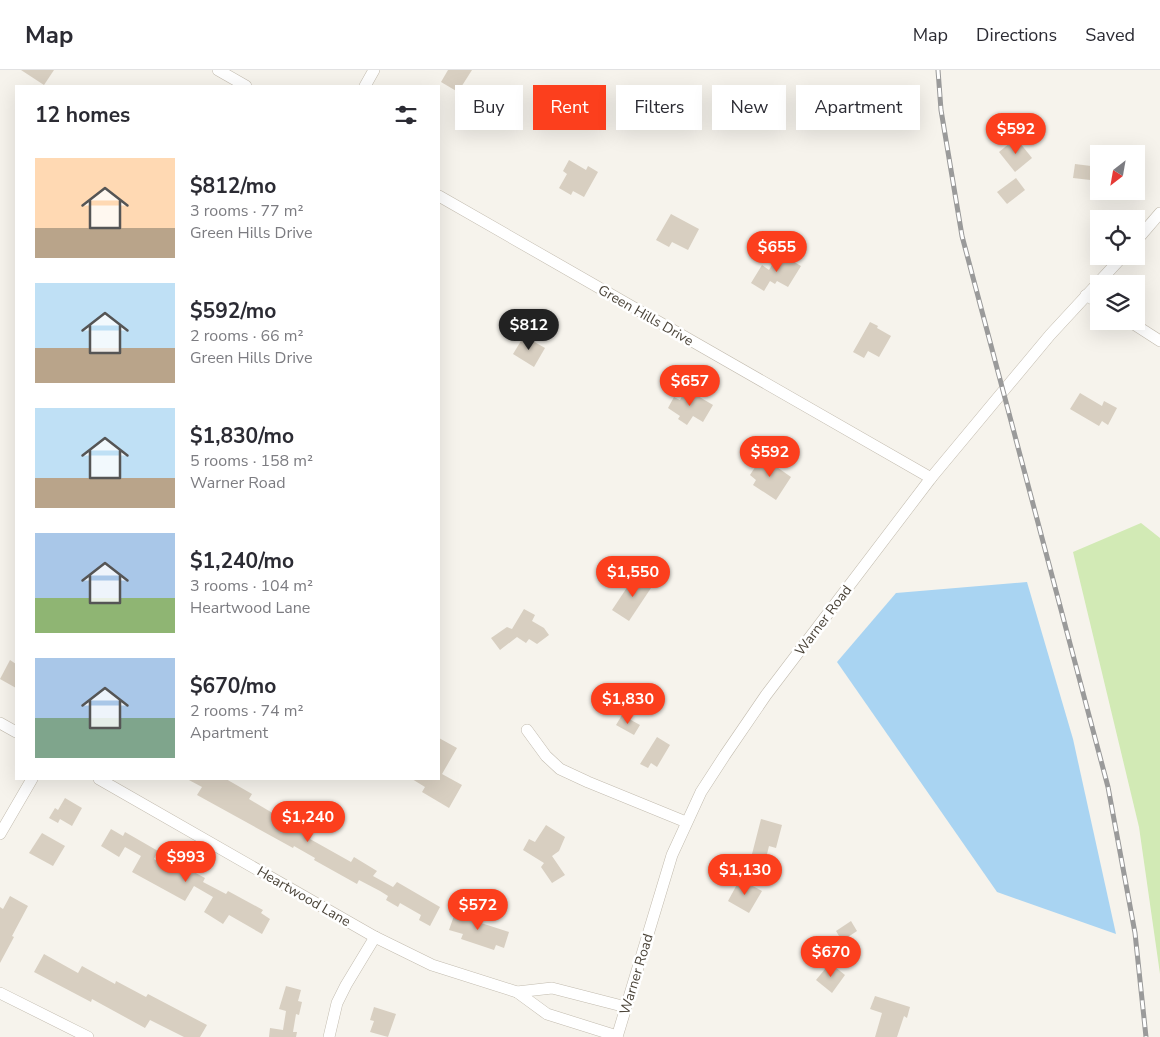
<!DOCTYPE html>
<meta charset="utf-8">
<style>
:root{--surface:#fff;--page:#f2f2f3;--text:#2b2b33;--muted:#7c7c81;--line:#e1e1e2;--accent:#fc3f1d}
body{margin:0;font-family:"Nunito Sans",sans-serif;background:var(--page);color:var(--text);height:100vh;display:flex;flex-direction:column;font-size:19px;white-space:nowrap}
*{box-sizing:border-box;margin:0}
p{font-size:16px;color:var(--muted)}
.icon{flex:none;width:28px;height:28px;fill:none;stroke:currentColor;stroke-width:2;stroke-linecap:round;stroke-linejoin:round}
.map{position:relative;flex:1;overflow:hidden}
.details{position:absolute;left:15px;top:15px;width:425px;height:695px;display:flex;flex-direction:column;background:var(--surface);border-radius:0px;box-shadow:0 5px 20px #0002}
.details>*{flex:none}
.banner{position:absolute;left:455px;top:15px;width:475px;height:45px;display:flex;gap:10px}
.needle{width:32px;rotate:211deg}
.tools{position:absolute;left:1090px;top:75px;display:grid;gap:10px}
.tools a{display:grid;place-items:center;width:55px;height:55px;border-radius:0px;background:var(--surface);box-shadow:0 5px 20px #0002;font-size:25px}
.price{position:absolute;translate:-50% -42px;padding:0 11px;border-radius:18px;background:var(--accent);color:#fff;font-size:16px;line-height:32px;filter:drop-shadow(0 1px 2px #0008)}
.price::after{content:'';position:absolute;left:50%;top:30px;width:15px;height:11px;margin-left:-8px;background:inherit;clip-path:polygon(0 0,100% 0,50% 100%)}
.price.current{background:#222;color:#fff}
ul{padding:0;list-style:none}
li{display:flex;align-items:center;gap:15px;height:125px;padding:0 20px}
li span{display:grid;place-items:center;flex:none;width:140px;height:100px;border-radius:0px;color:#555}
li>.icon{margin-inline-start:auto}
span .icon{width:60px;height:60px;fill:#fffc;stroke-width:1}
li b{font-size:21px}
h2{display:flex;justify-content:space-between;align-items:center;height:60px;padding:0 20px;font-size:21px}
.chip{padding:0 18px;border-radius:0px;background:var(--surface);box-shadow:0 5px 20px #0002;font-size:18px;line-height:45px}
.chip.current{background:var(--accent);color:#fff}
header{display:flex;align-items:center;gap:30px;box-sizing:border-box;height:70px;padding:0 25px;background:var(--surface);border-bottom:1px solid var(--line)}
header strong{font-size:24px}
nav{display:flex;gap:28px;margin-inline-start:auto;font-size:18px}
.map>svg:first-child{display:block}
.green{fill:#d2eab5}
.water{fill:#a9d4f2}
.building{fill:#d8cfc1}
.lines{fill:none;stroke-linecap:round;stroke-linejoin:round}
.minor-casing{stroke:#c2bbae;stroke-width:12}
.minor{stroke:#fff;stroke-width:11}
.rail-casing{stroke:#9a9a9a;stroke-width:5}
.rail{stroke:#fff;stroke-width:3;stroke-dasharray:9;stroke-linecap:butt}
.labels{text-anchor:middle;stroke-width:5;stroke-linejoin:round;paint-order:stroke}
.street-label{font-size:14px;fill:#4b4439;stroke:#fff}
</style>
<header>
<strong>Map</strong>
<nav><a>Map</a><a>Directions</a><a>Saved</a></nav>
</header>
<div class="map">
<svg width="1160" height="967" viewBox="0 0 1160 967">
<rect width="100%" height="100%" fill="#f6f3ec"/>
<polygon class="green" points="1141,453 1160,468 1160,904 1139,757 1073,482"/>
<polygon class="water" points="1027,512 1073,669 1116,864 997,822 837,592 896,523"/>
<g class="building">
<polygon points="21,0 54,0 44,15"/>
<polygon points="448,0 472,0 458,22 441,12"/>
<polygon points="1016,68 1032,88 1015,102 999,82"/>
<polygon points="569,90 586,100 588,96 598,102 584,127 573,121 571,125 559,118 567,104 563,101"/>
<polygon points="1075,94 1099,97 1099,111 1073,108"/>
<polygon points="1016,108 1025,120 1007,134 997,122"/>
<polygon points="671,144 699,159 688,180 672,172 669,177 656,170"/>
<polygon points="779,183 801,196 788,217 777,211 775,214 770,211 764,221 751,213 762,195 769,200"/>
<polygon points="870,252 878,256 877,258 891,266 879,287 868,281 864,288 853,282"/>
<polygon points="524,266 545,278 534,297 513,284"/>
<polygon points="686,319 713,335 703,352 693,346 687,355 678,349 680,346 668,338 674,327 680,330"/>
<polygon points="1080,323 1102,336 1104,331 1117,338 1108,355 1102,351 1099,356 1070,339"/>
<polygon points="768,387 776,392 774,395 791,407 776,430 753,415 756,410 750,405 761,388 765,391"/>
<polygon points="636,504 653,515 629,551 612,540"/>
<polygon points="524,539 535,545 532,551 544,558 549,565 537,574 529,569 526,573 517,567 500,580 491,568 507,557 512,559"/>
<polygon points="10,590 16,594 16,618 0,609"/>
<polygon points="622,645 640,655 634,665 616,655"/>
<polygon points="657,667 670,675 657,697 651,693 648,698 640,694"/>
<polygon points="439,668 457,678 442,704 462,715 449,738 422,722 425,717 412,709 439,709"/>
<polygon points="187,709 226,709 252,724 249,729 291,754 295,746 316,758 310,769 351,792 354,787 377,801 373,806 393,817 397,812 440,837 430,856 419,850 421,845 400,833 398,837 386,830 388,826 380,821 359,810 357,814 314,790 315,788 294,776 293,778 197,725 202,717"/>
<polygon points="65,728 82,738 72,756 60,749 58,753 49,748 55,738 58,740"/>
<polygon points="761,749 782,755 776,778 769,776 765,792 751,788"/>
<polygon points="546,755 565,767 559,781 552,786 565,805 552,813 541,797 544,793 523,780 529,769 535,772"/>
<polygon points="111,759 123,766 125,762 158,781 154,789 174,801 177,796 191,804 192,801 205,808 203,812 226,824 228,821 263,840 261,843 270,849 262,864 229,845 223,854 204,842 213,827 194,816 185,831 132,802 141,786 125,777 119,787 101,776"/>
<polygon points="42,763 65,776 53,796 29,783"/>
<polygon points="740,809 762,821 749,843 728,831"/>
<polygon points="10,826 28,836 12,866 14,867 0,893 0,837 3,839"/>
<polygon points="456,840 479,848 478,852 509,862 504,878 496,875 494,880 461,869 463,864 449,860"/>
<polygon points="851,851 857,861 842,871 836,861"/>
<polygon points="44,884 78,903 82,896 115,914 116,911 146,927 148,924 207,955 200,967 184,967 150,950 145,958 92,929 91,932 34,902"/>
<polygon points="830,893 845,905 832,923 816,910"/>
<polygon points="286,916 301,920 298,931 302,932 299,945 296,944 293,962 297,962 296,967 269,967 270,958 283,960 286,941 279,939"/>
<polygon points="875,926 910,937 907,948 904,946 897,967 875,967 882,943 870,939"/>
<polygon points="374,937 396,944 388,967 370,962 374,951 370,950"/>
</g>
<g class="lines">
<g class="minor-casing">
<g id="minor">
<polyline points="218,0 246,16"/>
<polyline points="365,16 374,0"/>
<polyline points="439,126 931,408"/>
<polyline points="1136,171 1160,143"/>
<polyline points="1086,225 1099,233"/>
<polyline points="1129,251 1160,271"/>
<polyline points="0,653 16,662"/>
<polyline points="527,660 546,686 560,699 588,712 686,752"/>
<polyline points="99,709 375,867 432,895 517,922 547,944 617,966"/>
<polyline points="0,764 32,709"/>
<polyline points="517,922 552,918 626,937"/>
<polyline points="0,923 88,967"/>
<polyline points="329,967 337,933 346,915 375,867"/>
<polyline points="617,967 672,785 701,722 725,685 766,625 931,408 1050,265 1123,186"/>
</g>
</g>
<use href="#minor" class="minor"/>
<g class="rail-casing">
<polyline id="rail" points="938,0 941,40 962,166 1108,717 1135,863 1146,967"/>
</g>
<use href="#rail" class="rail"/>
</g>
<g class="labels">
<g class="street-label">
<text transform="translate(646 245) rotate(30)" y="5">Green Hills Drive</text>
<text transform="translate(823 550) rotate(-53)" y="5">Warner Road</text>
<text transform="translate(304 826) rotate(30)" y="5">Heartwood Lane</text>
<text transform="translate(636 904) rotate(-73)" y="5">Warner Road</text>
</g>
</g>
</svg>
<div class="tools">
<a><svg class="needle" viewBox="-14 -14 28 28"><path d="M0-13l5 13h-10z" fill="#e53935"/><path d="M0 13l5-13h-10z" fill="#7c7c81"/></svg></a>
<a><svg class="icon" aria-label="locate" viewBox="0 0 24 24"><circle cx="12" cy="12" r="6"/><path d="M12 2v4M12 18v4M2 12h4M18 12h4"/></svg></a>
<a><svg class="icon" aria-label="layers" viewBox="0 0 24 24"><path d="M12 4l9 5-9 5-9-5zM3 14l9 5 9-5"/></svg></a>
</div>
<b class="price" style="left:1016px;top:85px">$592</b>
<b class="price" style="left:777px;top:203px">$655</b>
<b class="price current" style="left:529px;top:281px">$812</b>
<b class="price" style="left:690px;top:337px">$657</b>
<b class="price" style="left:770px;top:408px">$592</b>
<b class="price" style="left:633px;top:528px">$1,550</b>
<b class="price" style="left:628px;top:655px">$1,830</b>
<b class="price" style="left:308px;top:773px">$1,240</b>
<b class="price" style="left:186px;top:813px">$993</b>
<b class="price" style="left:745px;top:826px">$1,130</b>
<b class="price" style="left:478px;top:861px">$572</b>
<b class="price" style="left:831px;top:908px">$670</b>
<div class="banner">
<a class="chip">Buy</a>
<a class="chip current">Rent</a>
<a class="chip">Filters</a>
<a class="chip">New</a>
<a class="chip">Apartment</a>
</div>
<section class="details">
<h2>12 homes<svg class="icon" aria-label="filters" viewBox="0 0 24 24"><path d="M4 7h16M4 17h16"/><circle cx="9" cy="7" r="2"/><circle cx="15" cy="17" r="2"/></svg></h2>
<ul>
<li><span style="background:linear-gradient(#ffd9b3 70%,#b9a48a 0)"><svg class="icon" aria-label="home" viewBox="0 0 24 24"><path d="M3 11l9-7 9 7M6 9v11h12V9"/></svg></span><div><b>$812/mo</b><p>3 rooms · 77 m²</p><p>Green Hills Drive</p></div></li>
<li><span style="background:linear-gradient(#bfe0f5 65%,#b9a48a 0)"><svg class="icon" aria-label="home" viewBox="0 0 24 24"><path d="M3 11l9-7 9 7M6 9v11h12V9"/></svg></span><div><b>$592/mo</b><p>2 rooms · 66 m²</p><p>Green Hills Drive</p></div></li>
<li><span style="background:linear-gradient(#bfe0f5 70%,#b9a48a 0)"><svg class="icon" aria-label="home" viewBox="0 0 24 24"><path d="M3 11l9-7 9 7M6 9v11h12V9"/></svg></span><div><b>$1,830/mo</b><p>5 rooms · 158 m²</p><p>Warner Road</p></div></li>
<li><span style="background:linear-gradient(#a9c7e8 65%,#8fb573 0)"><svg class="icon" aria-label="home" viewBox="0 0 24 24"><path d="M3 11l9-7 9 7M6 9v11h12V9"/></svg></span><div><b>$1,240/mo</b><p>3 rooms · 104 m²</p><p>Heartwood Lane</p></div></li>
<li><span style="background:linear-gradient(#a9c7e8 60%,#7fa58c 0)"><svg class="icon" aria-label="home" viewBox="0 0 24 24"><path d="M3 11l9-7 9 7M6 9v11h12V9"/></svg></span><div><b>$670/mo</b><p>2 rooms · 74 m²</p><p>Apartment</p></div></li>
</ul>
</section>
</div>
